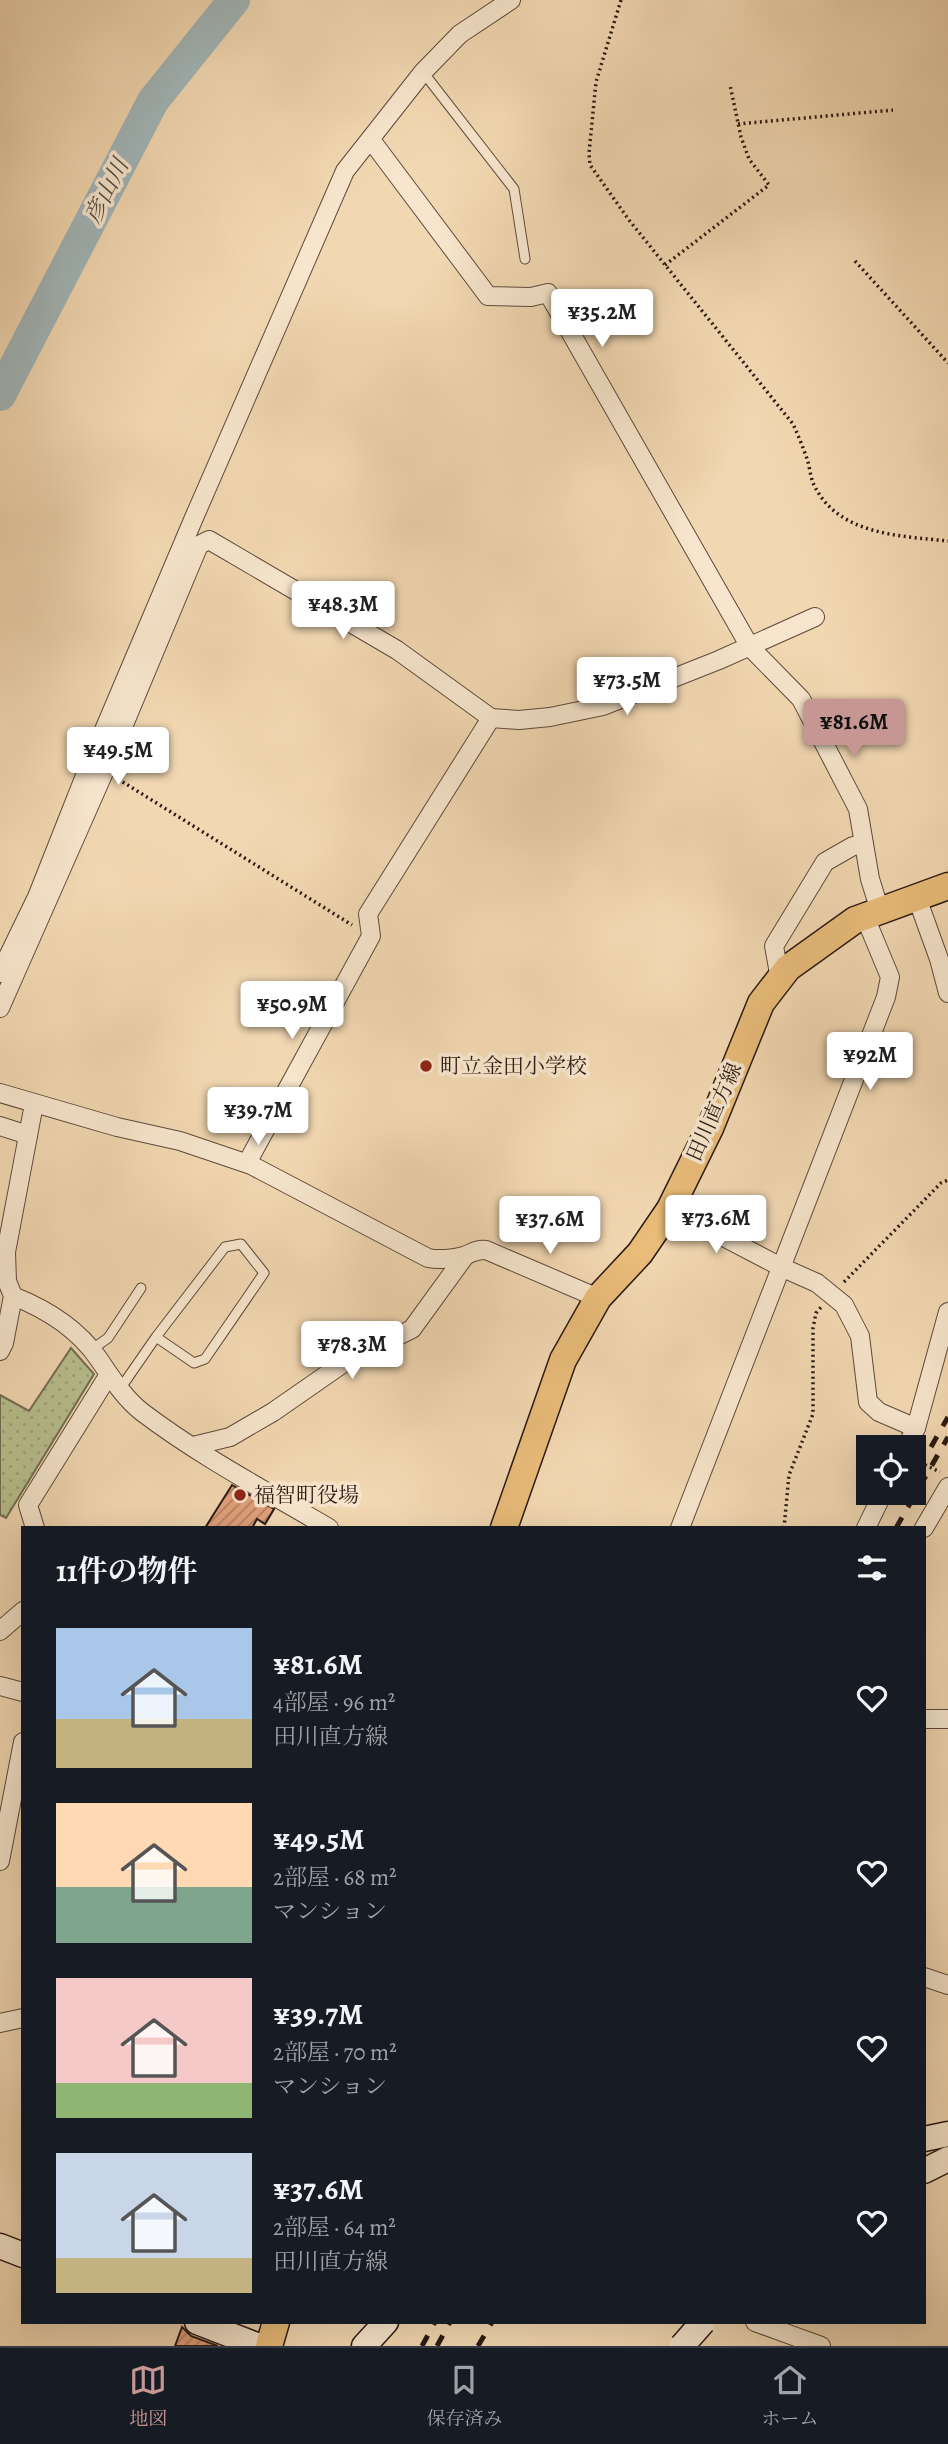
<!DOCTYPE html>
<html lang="ja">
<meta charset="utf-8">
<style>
:root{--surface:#171b24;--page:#242831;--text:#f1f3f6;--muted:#9ea1a6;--line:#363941;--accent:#c59692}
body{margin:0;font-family:Alegreya,"Noto Serif JP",serif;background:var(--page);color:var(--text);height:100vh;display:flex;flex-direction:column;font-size:26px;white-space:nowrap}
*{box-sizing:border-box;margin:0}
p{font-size:23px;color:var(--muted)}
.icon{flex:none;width:38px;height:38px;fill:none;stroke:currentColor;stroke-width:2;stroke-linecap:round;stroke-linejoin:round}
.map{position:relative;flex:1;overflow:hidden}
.drawer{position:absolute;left:21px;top:1526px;width:905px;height:798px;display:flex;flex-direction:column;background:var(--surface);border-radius:0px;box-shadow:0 7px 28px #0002}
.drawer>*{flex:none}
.controls{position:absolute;left:856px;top:1435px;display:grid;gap:14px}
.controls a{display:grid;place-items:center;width:70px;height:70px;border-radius:0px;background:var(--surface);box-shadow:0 7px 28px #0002;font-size:35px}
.price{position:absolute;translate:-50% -60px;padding:0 16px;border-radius:7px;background:#fff;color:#222;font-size:23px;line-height:46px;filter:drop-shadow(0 2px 4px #0008)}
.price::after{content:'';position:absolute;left:50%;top:42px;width:21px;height:16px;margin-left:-10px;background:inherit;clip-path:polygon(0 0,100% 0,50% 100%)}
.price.active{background:var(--accent);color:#111}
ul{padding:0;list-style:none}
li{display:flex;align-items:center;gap:21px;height:175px;padding:0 35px}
li span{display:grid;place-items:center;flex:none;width:196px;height:140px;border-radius:0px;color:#555}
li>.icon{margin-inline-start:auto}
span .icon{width:84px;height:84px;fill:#fffc;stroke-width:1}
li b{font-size:30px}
h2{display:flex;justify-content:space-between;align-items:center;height:84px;padding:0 35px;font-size:30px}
.tabs{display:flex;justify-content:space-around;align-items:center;height:98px;border-top:2px solid var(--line);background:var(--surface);font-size:19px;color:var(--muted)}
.tabs a{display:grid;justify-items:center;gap:4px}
.tabs .active{color:var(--accent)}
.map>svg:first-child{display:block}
.green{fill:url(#green-dots);stroke:#726d51;stroke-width:2}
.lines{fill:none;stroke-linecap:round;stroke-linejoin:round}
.river{stroke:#a1b6b9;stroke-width:32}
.building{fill:url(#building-hatch);stroke:#2b1b14;stroke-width:2}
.lane-casing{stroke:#5d4a3c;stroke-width:11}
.street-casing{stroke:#5d4a3c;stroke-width:20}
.secondary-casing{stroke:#2b1b14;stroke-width:27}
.primary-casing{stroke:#2b1b14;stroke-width:29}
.path{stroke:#2b1b14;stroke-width:3.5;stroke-dasharray:2 3.5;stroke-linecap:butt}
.lane{stroke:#f7e6cd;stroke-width:9}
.street{stroke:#f7e6cd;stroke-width:18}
.secondary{stroke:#f7e6cd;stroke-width:24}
.primary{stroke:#e9bc79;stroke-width:26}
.rail{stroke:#2b1b14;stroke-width:5;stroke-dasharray:12 12;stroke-linecap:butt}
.secondary-bridge-casing{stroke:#2b1b14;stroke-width:27;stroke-linecap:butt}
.secondary-bridge{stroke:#f7e6cd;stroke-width:24}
.poi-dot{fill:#8f2418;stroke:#f7e6cd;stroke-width:2.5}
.labels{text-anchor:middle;stroke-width:7;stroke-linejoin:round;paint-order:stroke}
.poi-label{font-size:21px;fill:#2b1b14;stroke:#f7e6cd;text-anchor:start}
.street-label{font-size:21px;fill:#2b1b14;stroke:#f7e6cd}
.water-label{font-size:23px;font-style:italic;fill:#4e4a46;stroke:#f7e6cd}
</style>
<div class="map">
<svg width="948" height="2346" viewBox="0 0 948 2346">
<defs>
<pattern id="green-dots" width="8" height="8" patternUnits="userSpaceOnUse" patternTransform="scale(1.75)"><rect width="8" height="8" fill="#b8bf8e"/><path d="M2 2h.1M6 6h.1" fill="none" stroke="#9ea47a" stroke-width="1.8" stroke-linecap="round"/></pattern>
<pattern id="building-hatch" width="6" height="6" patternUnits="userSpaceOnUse" patternTransform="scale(1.75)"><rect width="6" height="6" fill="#e2a17a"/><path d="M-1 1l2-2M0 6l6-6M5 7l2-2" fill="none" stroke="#b78263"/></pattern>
</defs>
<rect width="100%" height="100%" fill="#f2d8b2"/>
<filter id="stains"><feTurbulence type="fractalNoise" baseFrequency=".00286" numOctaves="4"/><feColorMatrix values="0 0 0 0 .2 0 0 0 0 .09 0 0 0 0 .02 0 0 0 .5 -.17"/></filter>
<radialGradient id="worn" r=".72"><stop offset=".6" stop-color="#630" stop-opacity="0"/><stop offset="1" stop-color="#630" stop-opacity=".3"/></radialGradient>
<polygon class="green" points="71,1348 94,1374 6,1518 0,1515 0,1395 29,1411"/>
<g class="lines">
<polyline class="river" points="0,395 153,101 234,0"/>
</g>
<g class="building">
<polygon points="232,1485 274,1509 265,1524 257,1519 252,1528 205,1528"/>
<polygon points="182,2327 191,2336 218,2346 175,2346"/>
</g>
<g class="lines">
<g class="lane-casing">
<g id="lane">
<polyline points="423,72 514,189 525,259"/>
<polyline points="91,1350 108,1338 141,1288"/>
<polyline points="120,1389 156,1337 225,1247 241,1244 264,1273 205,1359 194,1363 156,1337"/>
</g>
</g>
<g class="street-casing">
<g id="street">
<polyline points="371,140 488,296 531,297 548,293 750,647 801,699 858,809 870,879 880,911"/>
<polyline points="917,898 939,959 948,993"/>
<polyline points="0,973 37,897 90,763 193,520 345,171 423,72 460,34 511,0"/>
<polyline points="780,979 774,946 825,862 853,846 864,844"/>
<polyline points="0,1008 105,770 199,545 209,540 397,650 491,718 519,720 550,717 603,706 719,660 815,617"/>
<path d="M0,1093L117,1127L180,1141L251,1165L428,1258C438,1260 453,1259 464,1256C472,1253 476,1249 486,1250L598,1298"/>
<polyline points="0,1126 28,1135"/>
<polyline points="247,1163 371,936 368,914 491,718"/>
<polyline points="670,1209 781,1267 817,1283 844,1305 860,1336 868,1402 879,1412 916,1428"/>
<path d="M13,1296C46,1309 77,1328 98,1358C111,1377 124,1398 142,1412C200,1456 266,1491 329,1528"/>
<polyline points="0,1351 4,1343 13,1296 7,1281 6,1252 34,1104"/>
<polyline points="193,1446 230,1437 273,1412 345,1362 412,1329 465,1256"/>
<polyline points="906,1447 916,1428 948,1312"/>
<polyline points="35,1528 28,1505 108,1376"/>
<polyline points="680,1528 886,997 890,977 865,917"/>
<polyline points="866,1528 883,1493"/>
<polyline points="924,1528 948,1487"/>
<polyline points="0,1631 23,1611"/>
<polyline points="0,1686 23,1692"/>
<polyline points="924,1719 948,1719"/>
<polyline points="0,1861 23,1742"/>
<polyline points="924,1977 948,1985"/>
<polyline points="0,2023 23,2018"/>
<polyline points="755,2322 821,2346"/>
</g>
</g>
<g class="secondary-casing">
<g id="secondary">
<polyline points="924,2139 948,2134"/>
<polyline points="924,2171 948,2159"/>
<polyline points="0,2246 23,2255"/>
<polyline points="197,2322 259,2346"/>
<polyline points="364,2346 386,2322"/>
</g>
</g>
<g class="primary-casing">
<g id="primary">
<polyline points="504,1528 563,1360 598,1298 640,1253 670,1209 710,1128 761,1003 788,968 855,920 948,886"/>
<polyline points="269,2346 276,2322"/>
</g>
</g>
<g class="path">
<path d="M621,0L596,82L589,153L590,165L629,220L793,424C798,435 803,447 807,459C810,467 810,477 814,485C838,535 900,536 948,541"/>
<polyline points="738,124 893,110"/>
<polyline points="855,261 948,363"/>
<polyline points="665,265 769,185 749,159 741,137 730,85"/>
<polyline points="118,779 352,925"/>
<polyline points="844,1282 941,1183 948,1180"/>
<polyline points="915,1460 940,1472"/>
<polyline points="784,1528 789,1475 813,1414 813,1328 816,1313 822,1306"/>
</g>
<use href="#lane" class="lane"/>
<use href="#street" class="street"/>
<use href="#secondary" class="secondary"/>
<use href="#primary" class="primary"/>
<g class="rail">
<polyline points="931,1447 948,1417"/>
<polyline points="896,1528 948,1437"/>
<polyline points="422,2346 435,2322"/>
<polyline points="437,2346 450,2322"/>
<polyline points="478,2346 492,2322"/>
</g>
<g class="secondary-bridge-casing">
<polyline id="secondary-bridge" points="682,2346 703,2322"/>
</g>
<use href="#secondary-bridge" class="secondary-bridge"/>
</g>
<g class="poi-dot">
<circle cx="426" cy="1066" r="7"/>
<circle cx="240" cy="1495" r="7"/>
</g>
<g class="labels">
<g class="poi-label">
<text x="440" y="1073">町立金田小学校</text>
<text x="254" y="1502">福智町役場</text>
</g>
<g class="street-label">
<text transform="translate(714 1112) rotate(-66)" y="7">田川直方線</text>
</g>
<g class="water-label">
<text transform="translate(106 191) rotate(-63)" y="8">彦山川</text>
</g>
</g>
<rect width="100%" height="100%" filter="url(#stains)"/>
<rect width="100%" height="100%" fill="url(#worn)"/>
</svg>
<div class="controls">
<a><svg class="icon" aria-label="locate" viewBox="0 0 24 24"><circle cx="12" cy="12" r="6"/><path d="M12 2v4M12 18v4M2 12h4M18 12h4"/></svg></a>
</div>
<b class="price" style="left:602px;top:349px">¥35.2M</b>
<b class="price" style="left:343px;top:641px">¥48.3M</b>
<b class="price" style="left:627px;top:717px">¥73.5M</b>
<b class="price active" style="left:854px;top:759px">¥81.6M</b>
<b class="price" style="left:118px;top:787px">¥49.5M</b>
<b class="price" style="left:292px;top:1041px">¥50.9M</b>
<b class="price" style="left:870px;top:1092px">¥92M</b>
<b class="price" style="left:258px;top:1147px">¥39.7M</b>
<b class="price" style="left:716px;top:1255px">¥73.6M</b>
<b class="price" style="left:550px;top:1256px">¥37.6M</b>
<b class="price" style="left:352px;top:1381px">¥78.3M</b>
<section class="drawer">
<h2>11件の物件<svg class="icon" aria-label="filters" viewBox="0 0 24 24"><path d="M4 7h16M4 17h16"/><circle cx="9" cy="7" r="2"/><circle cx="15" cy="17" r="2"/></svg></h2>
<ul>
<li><span style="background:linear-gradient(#a9c7e8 65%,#c2b280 0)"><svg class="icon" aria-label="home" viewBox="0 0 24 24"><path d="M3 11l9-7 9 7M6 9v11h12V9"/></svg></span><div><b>¥81.6M</b><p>4部屋 · 96 m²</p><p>田川直方線</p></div><svg class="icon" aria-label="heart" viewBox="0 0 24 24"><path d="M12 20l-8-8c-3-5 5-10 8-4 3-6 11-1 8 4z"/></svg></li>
<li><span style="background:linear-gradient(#ffd9b3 60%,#7fa58c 0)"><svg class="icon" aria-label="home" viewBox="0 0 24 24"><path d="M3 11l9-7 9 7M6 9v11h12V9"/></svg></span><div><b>¥49.5M</b><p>2部屋 · 68 m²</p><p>マンション</p></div><svg class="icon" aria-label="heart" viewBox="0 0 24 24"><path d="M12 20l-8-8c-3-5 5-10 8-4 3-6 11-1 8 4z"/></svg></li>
<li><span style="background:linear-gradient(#f6c9c9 75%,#8fb573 0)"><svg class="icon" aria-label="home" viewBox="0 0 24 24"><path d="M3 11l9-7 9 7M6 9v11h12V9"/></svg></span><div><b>¥39.7M</b><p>2部屋 · 70 m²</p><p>マンション</p></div><svg class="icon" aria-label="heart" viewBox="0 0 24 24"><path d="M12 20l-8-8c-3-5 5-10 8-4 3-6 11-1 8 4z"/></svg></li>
<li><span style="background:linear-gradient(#c9d6e8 75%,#c2b280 0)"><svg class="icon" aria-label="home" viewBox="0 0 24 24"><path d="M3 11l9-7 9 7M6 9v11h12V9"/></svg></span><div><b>¥37.6M</b><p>2部屋 · 64 m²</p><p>田川直方線</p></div><svg class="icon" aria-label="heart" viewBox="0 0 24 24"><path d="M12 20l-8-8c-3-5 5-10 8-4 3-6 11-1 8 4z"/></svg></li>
</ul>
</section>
</div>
<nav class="tabs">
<a class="active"><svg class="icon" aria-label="map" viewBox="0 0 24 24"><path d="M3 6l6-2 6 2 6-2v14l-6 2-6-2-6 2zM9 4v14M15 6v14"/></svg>地図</a>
<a><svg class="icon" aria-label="saved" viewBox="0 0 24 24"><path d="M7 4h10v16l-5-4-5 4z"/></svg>保存済み</a>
<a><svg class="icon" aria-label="home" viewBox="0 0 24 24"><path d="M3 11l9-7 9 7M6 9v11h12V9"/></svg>ホーム</a>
</nav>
